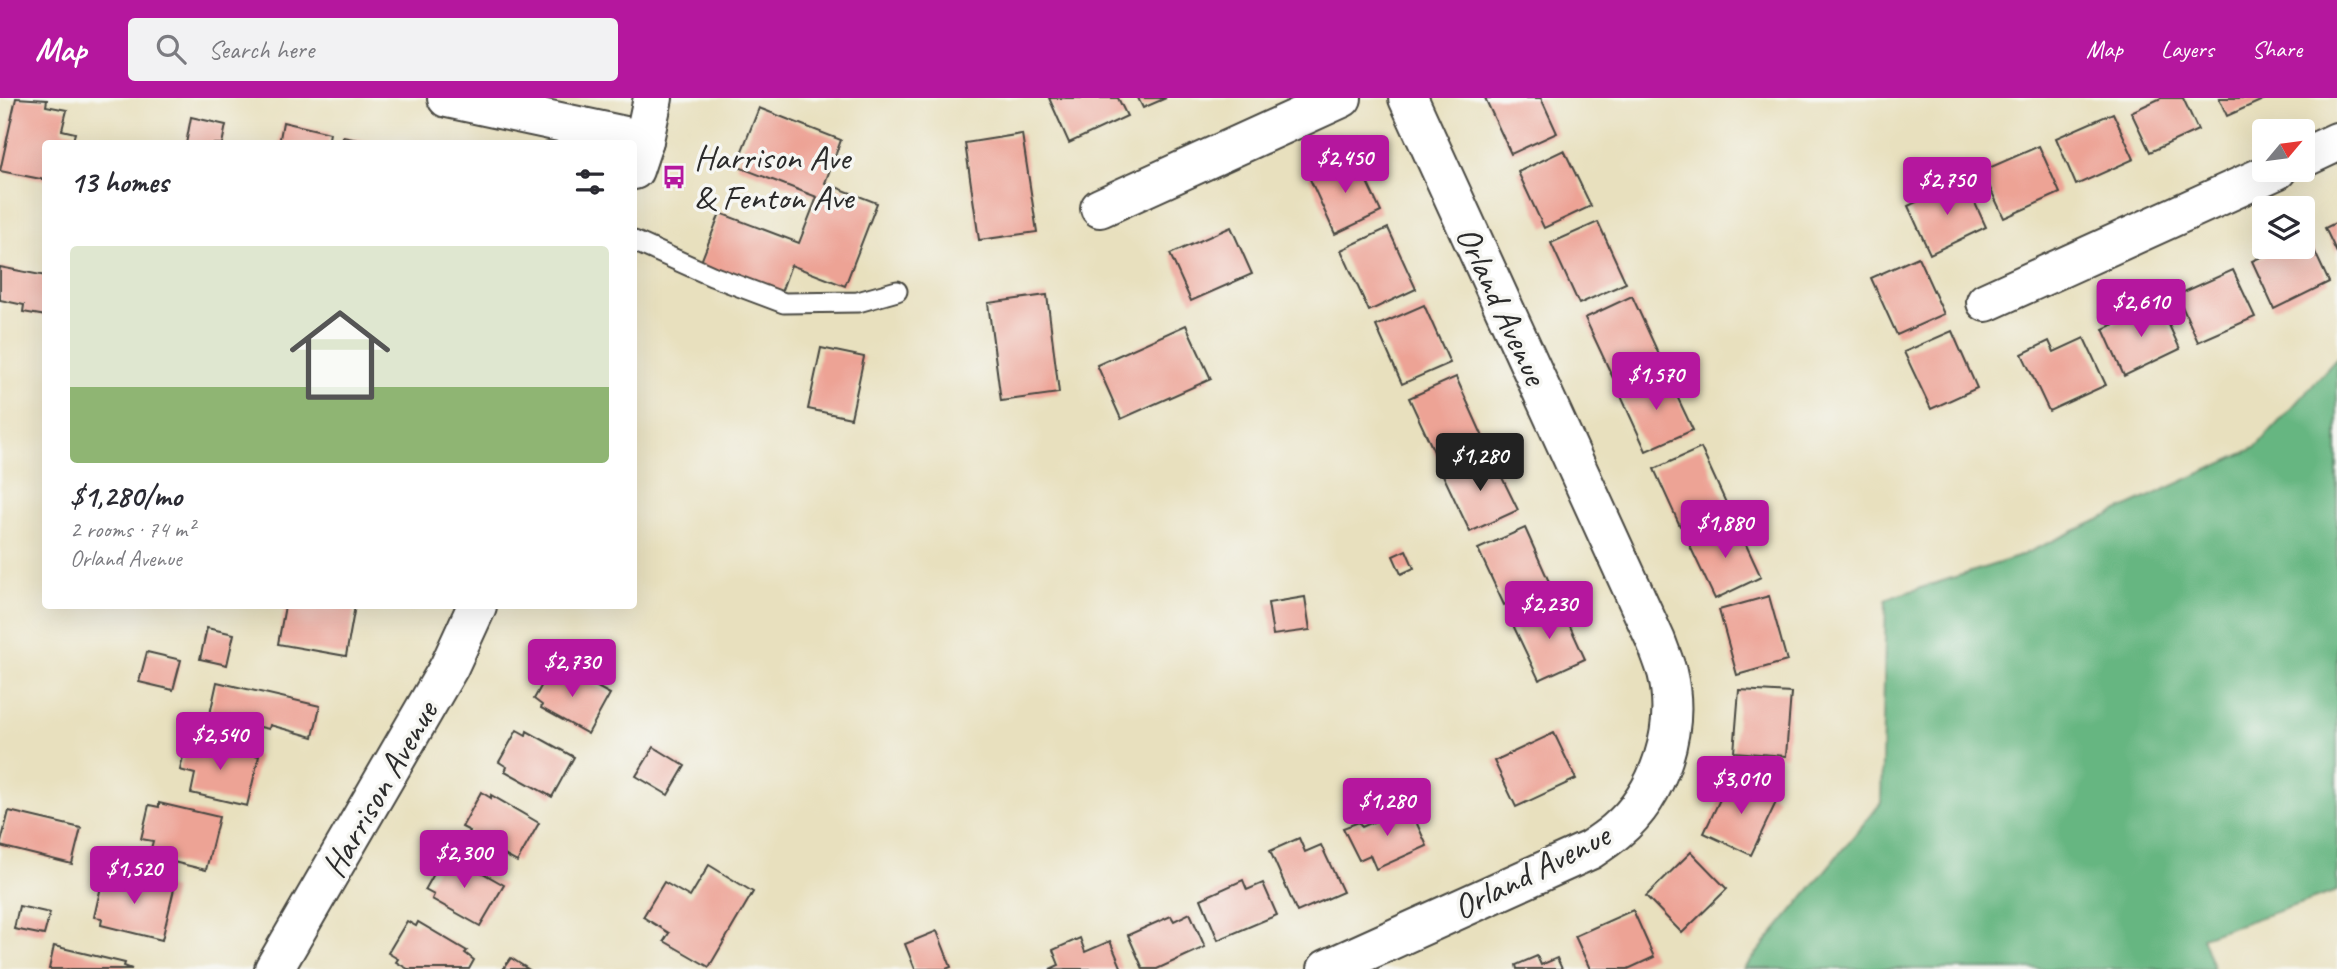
<!DOCTYPE html>
<meta charset="utf-8">
<style>
:root{--surface:#fff;--page:#f2f2f3;--text:#2b2b33;--muted:#7c7c81;--line:#e1e1e2;--accent:#b5179e}
body{margin:0;font-family:Caveat,sans-serif;background:var(--page);color:var(--text);height:100vh;display:flex;flex-direction:column;font-size:26px;white-space:nowrap}
*{box-sizing:border-box;margin:0}
p{font-size:23px;color:var(--muted)}
.icon{flex:none;width:38px;height:38px;fill:none;stroke:currentColor;stroke-width:2;stroke-linecap:round;stroke-linejoin:round}
.map{position:relative;flex:1;overflow:hidden}
.drawer{position:absolute;left:42px;top:42px;width:595px;height:469px;display:flex;flex-direction:column;background:var(--surface);border-radius:7px;box-shadow:0 7px 28px #0002}
.drawer>*{flex:none}
.needle{width:46px;rotate:61deg}
.tools{position:absolute;left:2252px;top:21px;display:grid;gap:14px}
.tools a{display:grid;place-items:center;width:63px;height:63px;border-radius:7px;background:var(--surface);box-shadow:0 7px 28px #0002;font-size:35px}
.price{position:absolute;translate:-50% -60px;padding:0 16px;border-radius:7px;background:var(--accent);color:#fff;font-size:23px;line-height:46px;filter:drop-shadow(0 2px 4px #0008)}
.price::after{content:'';position:absolute;left:50%;top:42px;width:21px;height:16px;margin-left:-10px;background:inherit;clip-path:polygon(0 0,100% 0,50% 100%)}
.price.active{background:#222;color:#fff}
ul{padding:0;list-style:none}
li{display:grid;align-content:center;gap:14px;height:371px;padding:0 28px}
li+li{border-top:2px solid var(--line)}
li span{display:grid;place-items:center;height:217px;border-radius:7px;color:#555}
li>.icon{margin-inline-start:auto}
span .icon{width:126px;height:126px;fill:#fffc;stroke-width:1}
li b{font-size:30px}
h2{display:flex;justify-content:space-between;align-items:center;height:84px;padding:0 28px;font-size:30px}
header{display:flex;align-items:center;gap:42px;box-sizing:border-box;height:98px;padding:0 35px;background:var(--accent);color:#fff}
header strong{font-size:33px}
nav{display:flex;gap:38px;margin-inline-start:auto;font-size:24px}
.search{width:490px;height:63px;background:var(--page);display:flex;align-items:center;gap:18px;box-sizing:border-box;padding:0 24px;border-radius:7px;color:var(--muted);font-size:26px}
.map>svg:first-child{display:block}
.forest{fill:#66b681;stroke:#487056;stroke-width:2}
.building{fill:#eda395}
.lines{fill:none;stroke-linecap:round;stroke-linejoin:round}
.lane-casing{stroke:#474641;stroke-width:23}
.street-casing{stroke:#474641;stroke-width:42}
.secondary-casing{stroke:#474641;stroke-width:42}
.lane{stroke:#fff;stroke-width:19}
.street{stroke:#fff;stroke-width:38}
.secondary{stroke:#fff;stroke-width:38}
.labels{text-anchor:middle;stroke-width:7;stroke-linejoin:round;paint-order:stroke}
.poi-label{font-size:35px;fill:#2b2b2b;stroke:#f6f6f2;text-anchor:start}
.street-label{font-size:35px;fill:#2b2b2b;stroke:#f6f6f2}
</style>
<header>
<strong>Map</strong>
<div class="search"><svg class="icon" aria-label="search" viewBox="0 0 24 24"><circle cx="10" cy="10" r="6"/><path d="M15 15l6 6"/></svg>Search here</div>
<nav><a>Map</a><a>Layers</a><a>Share</a></nav>
</header>
<div class="map">
<svg width="2337" height="871" viewBox="0 0 2337 871">
<rect width="100%" height="100%" fill="#f6f6f2"/>
<filter id="ink" filterUnits="userSpaceOnUse"><feTurbulence type="fractalNoise" baseFrequency=".0143" numOctaves="2"/><feDisplacementMap in="SourceGraphic" scale="14" xChannelSelector="R" yChannelSelector="G"/><feConvolveMatrix kernelMatrix="1 2 1 2 8 2 1 2 1" color-interpolation-filters="sRGB"/></filter>
<filter id="wash" filterUnits="userSpaceOnUse"><feTurbulence type="fractalNoise" baseFrequency=".00686" numOctaves="4" result="noise"/><feDisplacementMap in="SourceGraphic" scale="28" xChannelSelector="R" yChannelSelector="G"/><feGaussianBlur stdDeviation="1.57" result="paint"/><feColorMatrix in="noise" values="0 0 0 0 0 0 0 0 0 0 0 0 0 0 0 0 0 1.4 0 .05"/><feComposite in="paint" operator="in"/></filter>
<g filter="url(#wash)">
<rect width="100%" height="100%" fill="#e8e0be"/>
<polygon class="forest" points="2337,260 2337,793 2202,839 2214,871 1744,871 1881,705 1886,501 2018,459 2255,350"/>
<g id="blocks">
<g class="building">
<polygon points="16,0 47,2 46,8 67,12 62,32 75,35 72,46 46,46 46,82 0,73"/>
<polygon points="1049,0 1118,0 1127,18 1069,45"/>
<polygon points="1138,0 1166,0 1143,10"/>
<polygon points="1485,0 1541,0 1557,35 1511,56"/>
<polygon points="2161,0 2183,0 2198,32 2150,54 2131,14"/>
<polygon points="2219,0 2267,0 2227,18"/>
<polygon points="759,10 841,42 825,85 877,105 845,188 791,167 779,200 699,169 720,115 799,145 817,99 736,68"/>
<polygon points="2113,15 2134,61 2076,87 2056,40"/>
<polygon points="191,19 226,27 222,46 186,46"/>
<polygon points="283,24 330,35 328,46 279,46"/>
<polygon points="1022,36 1037,134 979,142 965,45"/>
<polygon points="343,39 369,44 369,46 342,46"/>
<polygon points="2039,48 2060,95 2004,120 1982,73"/>
<polygon points="1564,52 1591,108 1544,130 1518,74"/>
<polygon points="1355,58 1381,114 1335,136 1309,79"/>
<polygon points="1964,81 1986,129 1930,156 1908,108"/>
<polygon points="1598,124 1626,185 1579,206 1551,145"/>
<polygon points="2337,124 2337,155 2325,130"/>
<polygon points="1231,129 1252,176 1191,203 1170,156"/>
<polygon points="1388,130 1416,191 1369,213 1341,152"/>
<polygon points="2307,137 2329,184 2274,211 2252,163 2283,149 2303,149 2303,139"/>
<polygon points="1918,159 1944,216 1897,237 1871,180"/>
<polygon points="0,169 46,178 46,218 23,214 24,207 0,202"/>
<polygon points="2233,172 2255,219 2198,244 2177,197"/>
<polygon points="1047,197 1059,295 1001,303 988,205"/>
<polygon points="1632,198 1660,259 1613,280 1585,220"/>
<polygon points="2159,205 2180,251 2124,278 2103,231"/>
<polygon points="1424,207 1450,265 1402,286 1376,228"/>
<polygon points="1186,227 1211,281 1121,321 1097,267"/>
<polygon points="1952,233 1977,290 1931,311 1904,254"/>
<polygon points="2084,240 2106,287 2049,313 2022,256 2049,243 2054,254"/>
<polygon points="821,250 864,259 851,320 808,311"/>
<polygon points="1666,275 1693,332 1646,353 1620,296"/>
<polygon points="1456,279 1483,339 1437,360 1409,300"/>
<polygon points="1701,350 1727,407 1680,428 1654,371"/>
<polygon points="1490,355 1518,412 1470,434 1443,377"/>
<polygon points="1735,423 1761,479 1715,501 1688,444"/>
<polygon points="1525,430 1550,486 1504,507 1478,451"/>
<polygon points="1406,452 1414,470 1401,476 1393,458"/>
<polygon points="1769,498 1787,563 1737,577 1719,512"/>
<polygon points="1305,499 1310,532 1273,537 1268,505"/>
<polygon points="1559,504 1585,561 1539,582 1512,525"/>
<polygon points="285,508 355,508 346,558 278,546"/>
<polygon points="207,530 234,536 227,567 200,561"/>
<polygon points="147,554 181,562 173,592 139,584"/>
<polygon points="553,567 562,571 563,570 610,596 588,636 541,610 542,607 534,601"/>
<polygon points="217,584 320,608 313,639 270,627 269,631 247,626 244,638 207,630"/>
<polygon points="1739,592 1791,595 1786,658 1734,654"/>
<polygon points="517,632 526,637 527,633 574,659 552,699 505,673 507,669 499,664"/>
<polygon points="1554,635 1576,681 1516,709 1494,663"/>
<polygon points="187,641 259,658 247,708 191,695 195,676 180,672"/>
<polygon points="654,649 685,668 668,697 636,678"/>
<polygon points="1731,678 1778,700 1751,757 1704,735"/>
<polygon points="481,694 491,700 491,697 539,725 517,764 468,737 470,733 462,729"/>
<polygon points="159,705 219,719 206,772 149,758 153,743 141,741 149,707 159,709"/>
<polygon points="1409,708 1427,748 1376,771 1370,757 1359,762 1343,730 1359,724 1362,729"/>
<polygon points="9,713 81,730 72,766 0,748"/>
<polygon points="1299,740 1305,754 1321,747 1343,794 1297,814 1270,753"/>
<polygon points="1691,754 1727,791 1682,835 1646,798"/>
<polygon points="444,758 454,764 456,760 504,787 480,828 432,801 434,797 425,792"/>
<polygon points="709,767 753,794 709,869 664,843 669,835 643,819 664,784 690,799"/>
<polygon points="112,776 174,791 162,842 101,827 102,820 94,819 103,780 111,781"/>
<polygon points="1243,782 1247,792 1263,785 1277,817 1218,842 1201,801"/>
<polygon points="19,808 50,815 44,837 14,831"/>
<polygon points="1633,812 1654,859 1628,871 1590,871 1575,838"/>
<polygon points="1190,815 1205,849 1157,871 1143,871 1128,837 1171,818 1174,823"/>
<polygon points="407,823 416,828 418,824 467,853 465,855 474,862 469,871 408,871 396,864 398,861 388,855"/>
<polygon points="937,833 951,869 946,871 915,871 905,846"/>
<polygon points="1080,840 1085,854 1110,843 1122,871 1050,871 1059,867 1053,852"/>
<polygon points="54,848 125,865 124,868 132,871 49,871"/>
<polygon points="1537,858 1541,867 1557,860 1562,871 1517,871 1516,867"/>
<polygon points="511,860 528,871 503,871"/>
</g>
</g>
</g>
<g filter="url(#ink)">
<use href="#blocks" fill-opacity="0" stroke="#474641" stroke-width="2"/>
<g class="lines">
<g class="lane-casing">
<polyline id="lane" points="634,143 712,178 784,205 858,204 897,193"/>
</g>
<g class="street-casing">
<g id="street">
<polyline points="447,0 644,42"/>
<polyline points="2303,60 2337,44"/>
<polyline points="1100,110 1342,0"/>
<polyline points="1986,204 2277,72"/>
<path d="M1327,871L1590,752C1599,746 1608,740 1616,733C1660,696 1681,630 1667,574C1664,564 1660,554 1656,543L1408,0"/>
</g>
</g>
<g class="secondary-casing">
<g id="secondary">
<polyline points="634,72 644,42 653,0"/>
<polyline points="274,871 449,569 477,508"/>
</g>
</g>
<use href="#lane" class="lane"/>
<use href="#street" class="street"/>
<use href="#secondary" class="secondary"/>
</g>
</g>
<defs>
<g id="bus-bare" transform="scale(1.89)"><path d="M-5-6H5V4H4V6H2V4H-2V6H-4V4H-5ZM-3.5-4V0h7V-4ZM-3.5 1.2v1.5H-2V1.2ZM2 1.2v1.5H3.5V1.2Z" fill="#b5179e" stroke="#f6f6f2" stroke-width="2.5" paint-order="stroke"/></g>
</defs>
<g fill-rule="evenodd">
<use href="#bus-bare" x="674" y="79"/>
</g>
<g class="labels">
<g class="poi-label">
<text x="694" y="71">Harrison Ave<tspan x="694" dy="40">&amp; Fenton Ave</tspan></text>
</g>
<g class="street-label">
<text transform="translate(1502 207) rotate(65)" y="12">Orland Avenue</text>
<text transform="translate(379 691) rotate(-60)" y="12">Harrison Avenue</text>
<text transform="translate(1531 773) rotate(-27)" y="12">Orland Avenue</text>
</g>
</g>
</svg>
<div class="tools">
<a><svg class="needle" viewBox="-14 -14 28 28"><path d="M0-13l5 13h-10z" fill="#e53935"/><path d="M0 13l5-13h-10z" fill="#7c7c81"/></svg></a>
<a><svg class="icon" aria-label="layers" viewBox="0 0 24 24"><path d="M12 4l9 5-9 5-9-5zM3 14l9 5 9-5"/></svg></a>
</div>
<b class="price" style="left:1345px;top:97px">$2,450</b>
<b class="price" style="left:1947px;top:119px">$2,750</b>
<b class="price" style="left:2141px;top:241px">$2,610</b>
<b class="price" style="left:1656px;top:314px">$1,570</b>
<b class="price active" style="left:1480px;top:395px">$1,280</b>
<b class="price" style="left:1725px;top:462px">$1,880</b>
<b class="price" style="left:1549px;top:543px">$2,230</b>
<b class="price" style="left:572px;top:601px">$2,730</b>
<b class="price" style="left:220px;top:674px">$2,540</b>
<b class="price" style="left:1741px;top:718px">$3,010</b>
<b class="price" style="left:1387px;top:740px">$1,280</b>
<b class="price" style="left:464px;top:792px">$2,300</b>
<b class="price" style="left:134px;top:808px">$1,520</b>
<section class="drawer">
<h2>13 homes<svg class="icon" aria-label="filters" viewBox="0 0 24 24"><path d="M4 7h16M4 17h16"/><circle cx="9" cy="7" r="2"/><circle cx="15" cy="17" r="2"/></svg></h2>
<ul>
<li><span style="background:linear-gradient(#dfe7d0 65%,#8fb573 0)"><svg class="icon" aria-label="home" viewBox="0 0 24 24"><path d="M3 11l9-7 9 7M6 9v11h12V9"/></svg></span><div><b>$1,280/mo</b><p>2 rooms · 74 m²</p><p>Orland Avenue</p></div></li>
</ul>
</section>
</div>
